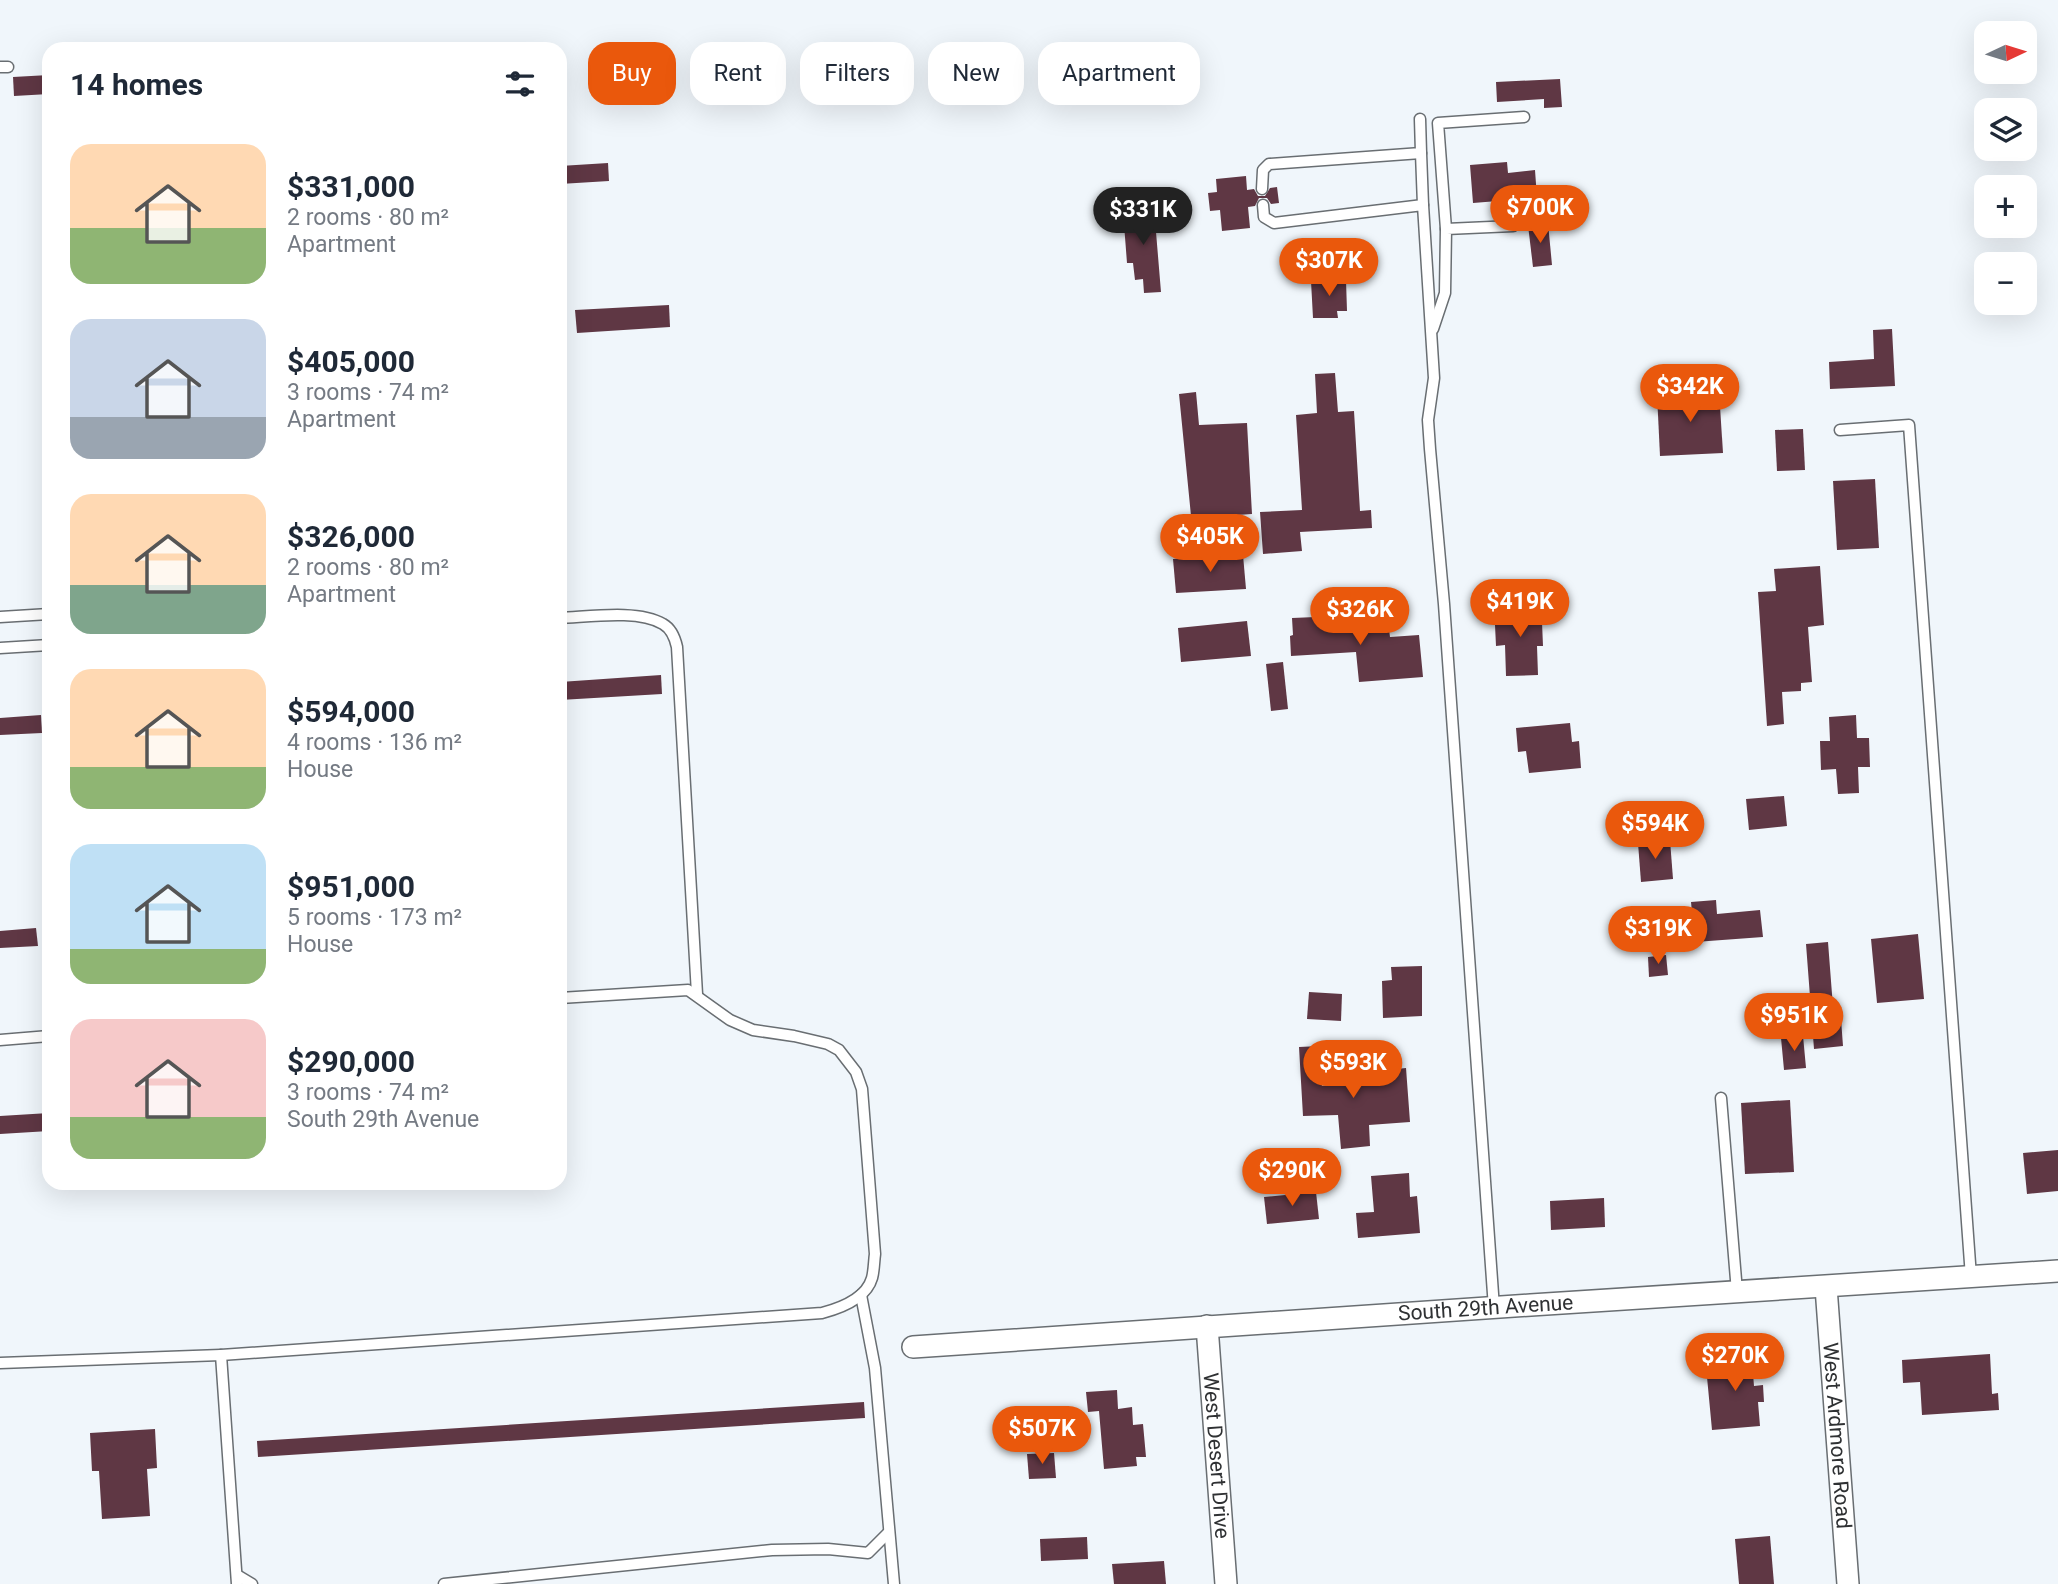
<!DOCTYPE html>
<meta charset="utf-8">
<style>
:root{--surface:#fff;--page:#f2f2f3;--text:#1f2937;--muted:#747a83;--accent:#ea580c}
body{margin:0;font-family:Roboto,sans-serif;background:var(--page);color:var(--text);height:100vh;display:flex;flex-direction:column;font-size:26px;white-space:nowrap}
*{box-sizing:border-box;margin:0}
p{font-size:23px;color:var(--muted)}
.icon{flex:none;width:38px;height:38px;fill:none;stroke:currentColor;stroke-width:2;stroke-linecap:round;stroke-linejoin:round}
.map{position:relative;flex:1;overflow:hidden}
.side{position:absolute;left:42px;top:42px;width:525px;height:1148px;display:flex;flex-direction:column;background:var(--surface);border-radius:21px;box-shadow:0 7px 28px #0002}
.side>*{flex:none}
.banner{position:absolute;left:588px;top:42px;width:665px;height:63px;display:flex;gap:14px}
.needle{width:46px;rotate:86deg}
.tools{position:absolute;left:1974px;top:21px;display:grid;gap:14px}
.tools a{display:grid;place-items:center;width:63px;height:63px;border-radius:14px;background:var(--surface);box-shadow:0 7px 28px #0002;font-size:35px}
.price{position:absolute;translate:-50% -60px;padding:0 16px;border-radius:24px;background:var(--accent);color:#fff;font-size:23px;line-height:46px;filter:drop-shadow(0 2px 4px #0008)}
.price::after{content:'';position:absolute;left:50%;top:42px;width:21px;height:16px;margin-left:-10px;background:inherit;clip-path:polygon(0 0,100% 0,50% 100%)}
.price.active{background:#222;color:#fff}
ul{padding:0;list-style:none}
li{display:flex;align-items:center;gap:21px;height:175px;padding:0 28px}
li span{display:grid;place-items:center;flex:none;width:196px;height:140px;border-radius:21px;color:#555}
li>.icon{margin-inline-start:auto}
span .icon{width:84px;height:84px;fill:#fffc;stroke-width:1}
li b{font-size:30px}
h2{display:flex;justify-content:space-between;align-items:center;height:84px;padding:0 28px;font-size:30px}
.chip{padding:0 24px;border-radius:21px;background:var(--surface);box-shadow:0 7px 28px #0002;font-size:24px;line-height:63px}
.chip.active{background:var(--accent);color:#fff}
.map>svg:first-child{display:block}
.building{fill:#5f3744}
.lines{fill:none;stroke-linecap:round;stroke-linejoin:round}
.lane-casing{stroke:#696e72;stroke-width:13}
.street-casing{stroke:#696e72;stroke-width:24}
.lane{stroke:#fff;stroke-width:10}
.street{stroke:#fff;stroke-width:21}
.labels{text-anchor:middle;stroke-width:7;stroke-linejoin:round;paint-order:stroke}
.street-label{font-size:21px;fill:#2f3133;stroke:#fff}
</style>
<div class="map">
<svg width="2058" height="1584" viewBox="0 0 2058 1584">
<rect width="100%" height="100%" fill="#f0f6fb"/>
<g class="building">
<polygon points="49,75 49,94 14,96 13,77"/>
<polygon points="1560,79 1562,107 1544,108 1544,99 1497,102 1496,82"/>
<polygon points="1507,162 1508,173 1535,170 1537,198 1473,203 1470,165"/>
<polygon points="608,163 609,181 560,184 560,166"/>
<polygon points="1246,176 1247,190 1254,189 1258,196 1265,196 1270,188 1277,187 1279,203 1271,204 1267,198 1259,198 1255,206 1248,207 1250,228 1222,231 1220,210 1210,211 1208,193 1217,192 1216,179"/>
<polygon points="1154,208 1161,292 1144,293 1143,279 1135,280 1133,263 1127,263 1123,211"/>
<polygon points="1548,223 1552,265 1533,267 1528,225"/>
<polygon points="1346,280 1347,311 1337,311 1338,318 1313,318 1311,281"/>
<polygon points="669,305 670,327 577,333 575,310"/>
<polygon points="1892,329 1895,386 1830,389 1829,362 1874,359 1873,330"/>
<polygon points="1335,373 1338,412 1354,411 1360,511 1371,510 1372,528 1300,532 1302,551 1263,554 1260,512 1302,510 1296,415 1317,413 1315,374"/>
<polygon points="1719,391 1723,453 1660,456 1657,394"/>
<polygon points="1196,392 1199,425 1247,423 1252,514 1208,517 1209,525 1192,526 1179,394"/>
<polygon points="1803,429 1805,470 1777,471 1775,430"/>
<polygon points="1875,479 1879,548 1837,550 1833,481"/>
<polygon points="1243,555 1246,589 1176,593 1173,559"/>
<polygon points="1820,566 1824,625 1808,627 1812,682 1801,683 1801,691 1782,692 1784,724 1767,726 1758,592 1776,591 1774,569"/>
<polygon points="1532,602 1533,623 1542,622 1543,646 1537,646 1538,675 1506,676 1505,645 1496,646 1495,625 1504,625 1503,604"/>
<polygon points="1340,616 1341,626 1388,622 1390,637 1419,635 1423,677 1359,682 1356,652 1291,656 1290,636 1293,635 1292,618"/>
<polygon points="1247,621 1251,656 1181,662 1178,628"/>
<polygon points="1283,662 1288,709 1271,711 1266,664"/>
<polygon points="661,675 662,694 560,700 560,682"/>
<polygon points="41,715 42,733 0,735 0,718"/>
<polygon points="1856,715 1857,738 1869,738 1870,767 1858,767 1859,793 1838,794 1836,769 1821,770 1820,741 1830,741 1829,717"/>
<polygon points="1570,723 1572,742 1579,741 1581,768 1529,773 1526,751 1518,752 1516,728"/>
<polygon points="1784,796 1787,826 1749,830 1746,799"/>
<polygon points="1670,840 1673,879 1641,882 1638,843"/>
<polygon points="1716,900 1717,914 1760,910 1763,937 1695,942 1691,902"/>
<polygon points="36,928 38,946 0,948 0,931"/>
<polygon points="1918,934 1924,999 1877,1003 1871,939"/>
<polygon points="1828,942 1834,1020 1841,1019 1843,1046 1814,1049 1806,944"/>
<polygon points="1666,955 1668,975 1649,977 1648,957"/>
<polygon points="1422,966 1422,1016 1383,1018 1382,981 1392,980 1391,967"/>
<polygon points="1309,992 1342,994 1341,1021 1307,1019"/>
<polygon points="1803,1036 1806,1068 1784,1070 1781,1038"/>
<polygon points="1320,1046 1322,1086 1388,1080 1387,1070 1406,1068 1410,1122 1369,1125 1370,1146 1341,1149 1338,1115 1303,1116 1299,1047"/>
<polygon points="1790,1100 1794,1172 1745,1174 1741,1103"/>
<polygon points="49,1113 49,1131 0,1134 0,1116"/>
<polygon points="2058,1150 2058,1191 2027,1194 2023,1153"/>
<polygon points="1409,1173 1410,1197 1417,1196 1420,1233 1358,1238 1356,1213 1374,1212 1371,1176"/>
<polygon points="1316,1192 1319,1219 1267,1224 1264,1197"/>
<polygon points="1604,1198 1605,1227 1551,1230 1550,1201"/>
<polygon points="1751,1350 1754,1386 1763,1385 1764,1402 1758,1402 1760,1426 1712,1430 1707,1377 1720,1376 1718,1353"/>
<polygon points="1990,1354 1992,1394 1998,1393 1999,1410 1922,1415 1920,1382 1903,1383 1902,1360"/>
<polygon points="1117,1390 1118,1409 1132,1407 1133,1425 1143,1424 1146,1457 1136,1457 1137,1466 1104,1469 1099,1411 1088,1412 1086,1392"/>
<polygon points="864,1402 865,1418 258,1457 257,1441"/>
<polygon points="155,1429 157,1468 147,1469 150,1516 102,1519 99,1471 92,1471 90,1433"/>
<polygon points="1054,1453 1056,1478 1029,1479 1027,1454"/>
<polygon points="1770,1536 1774,1584 1739,1584 1735,1539"/>
<polygon points="1087,1537 1088,1559 1041,1561 1040,1539"/>
<polygon points="1164,1561 1166,1584 1114,1584 1112,1564"/>
</g>
<g class="lines">
<g class="lane-casing">
<g id="lane">
<polyline points="0,67 8,67"/>
<polyline points="1421,153 1423,205"/>
<polyline points="1262,189 1263,170 1269,164 1421,153 1420,119"/>
<polyline points="1263,205 1264,217 1274,223 1423,205 1434,378 1428,420 1430,449 1444,604 1494,1308"/>
<polyline points="1446,229 1438,123 1524,117"/>
<polyline points="1433,329 1445,293 1446,229 1513,226"/>
<polyline points="1840,430 1909,425 1971,1277"/>
<polyline points="0,617 49,614"/>
<path d="M560,618C588,617 638,609 663,624C672,629 675,638 677,647L697,994"/>
<polyline points="0,648 49,645"/>
<polyline points="0,1040 49,1036"/>
<polyline points="1721,1098 1737,1292"/>
<polyline points="861,1295 875,1368 894,1584"/>
<path d="M221,1355L822,1313C841,1308 866,1299 872,1278C874,1271 874,1261 875,1254L862,1089L856,1072L839,1050L828,1044L794,1036L753,1030L730,1020L688,990L560,998"/>
<polyline points="0,1363 221,1355 237,1584"/>
<polyline points="237,1575 252,1584"/>
<polyline points="444,1584 772,1550 828,1549 868,1553 888,1533"/>
</g>
</g>
<g class="street-casing">
<g id="street">
<path id="s1" d="M1826,1287L1848,1584"/>
<path id="s2" d="M1207,1326L1226,1584"/>
<path id="s3" d="M913,1347C1295,1319 1676,1296 2058,1271"/>
</g>
</g>
<use href="#lane" class="lane"/>
<use href="#street" class="street"/>
</g>
<g class="labels">
<g class="street-label">
<text dy="7" stroke="none"><textPath href="#s3" startOffset="574">South 29th Avenue</textPath></text>
<text dy="7" stroke="none"><textPath href="#s1" startOffset="149">West Ardmore Road</textPath></text>
<text dy="7" stroke="none"><textPath href="#s2" startOffset="130">West Desert Drive</textPath></text>
</g>
</g>
</svg>
<div class="tools">
<a><svg class="needle" viewBox="-14 -14 28 28"><path d="M0-13l5 13h-10z" fill="#e53935"/><path d="M0 13l5-13h-10z" fill="#747a83"/></svg></a>
<a><svg class="icon" aria-label="layers" viewBox="0 0 24 24"><path d="M12 4l9 5-9 5-9-5zM3 14l9 5 9-5"/></svg></a>
<a>+</a>
<a>−</a>
</div>
<b class="price" style="left:1540px;top:245px">$700K</b>
<b class="price active" style="left:1143px;top:247px">$331K</b>
<b class="price" style="left:1329px;top:298px">$307K</b>
<b class="price" style="left:1690px;top:424px">$342K</b>
<b class="price" style="left:1210px;top:574px">$405K</b>
<b class="price" style="left:1520px;top:639px">$419K</b>
<b class="price" style="left:1360px;top:647px">$326K</b>
<b class="price" style="left:1655px;top:861px">$594K</b>
<b class="price" style="left:1658px;top:966px">$319K</b>
<b class="price" style="left:1794px;top:1053px">$951K</b>
<b class="price" style="left:1353px;top:1100px">$593K</b>
<b class="price" style="left:1292px;top:1208px">$290K</b>
<b class="price" style="left:1735px;top:1393px">$270K</b>
<b class="price" style="left:1042px;top:1466px">$507K</b>
<div class="banner">
<a class="chip active">Buy</a>
<a class="chip">Rent</a>
<a class="chip">Filters</a>
<a class="chip">New</a>
<a class="chip">Apartment</a>
</div>
<section class="side">
<h2>14 homes<svg class="icon" aria-label="filters" viewBox="0 0 24 24"><path d="M4 7h16M4 17h16"/><circle cx="9" cy="7" r="2"/><circle cx="15" cy="17" r="2"/></svg></h2>
<ul>
<li><span style="background:linear-gradient(#ffd9b3 60%,#8fb573 0)"><svg class="icon" aria-label="home" viewBox="0 0 24 24"><path d="M3 11l9-7 9 7M6 9v11h12V9"/></svg></span><div><b>$331,000</b><p>2 rooms · 80 m²</p><p>Apartment</p></div></li>
<li><span style="background:linear-gradient(#c9d6e8 70%,#9aa5b1 0)"><svg class="icon" aria-label="home" viewBox="0 0 24 24"><path d="M3 11l9-7 9 7M6 9v11h12V9"/></svg></span><div><b>$405,000</b><p>3 rooms · 74 m²</p><p>Apartment</p></div></li>
<li><span style="background:linear-gradient(#ffd9b3 65%,#7fa58c 0)"><svg class="icon" aria-label="home" viewBox="0 0 24 24"><path d="M3 11l9-7 9 7M6 9v11h12V9"/></svg></span><div><b>$326,000</b><p>2 rooms · 80 m²</p><p>Apartment</p></div></li>
<li><span style="background:linear-gradient(#ffd9b3 70%,#8fb573 0)"><svg class="icon" aria-label="home" viewBox="0 0 24 24"><path d="M3 11l9-7 9 7M6 9v11h12V9"/></svg></span><div><b>$594,000</b><p>4 rooms · 136 m²</p><p>House</p></div></li>
<li><span style="background:linear-gradient(#bfe0f5 75%,#8fb573 0)"><svg class="icon" aria-label="home" viewBox="0 0 24 24"><path d="M3 11l9-7 9 7M6 9v11h12V9"/></svg></span><div><b>$951,000</b><p>5 rooms · 173 m²</p><p>House</p></div></li>
<li><span style="background:linear-gradient(#f6c9c9 70%,#8fb573 0)"><svg class="icon" aria-label="home" viewBox="0 0 24 24"><path d="M3 11l9-7 9 7M6 9v11h12V9"/></svg></span><div><b>$290,000</b><p>3 rooms · 74 m²</p><p>South 29th Avenue</p></div></li>
</ul>
</section>
</div>
